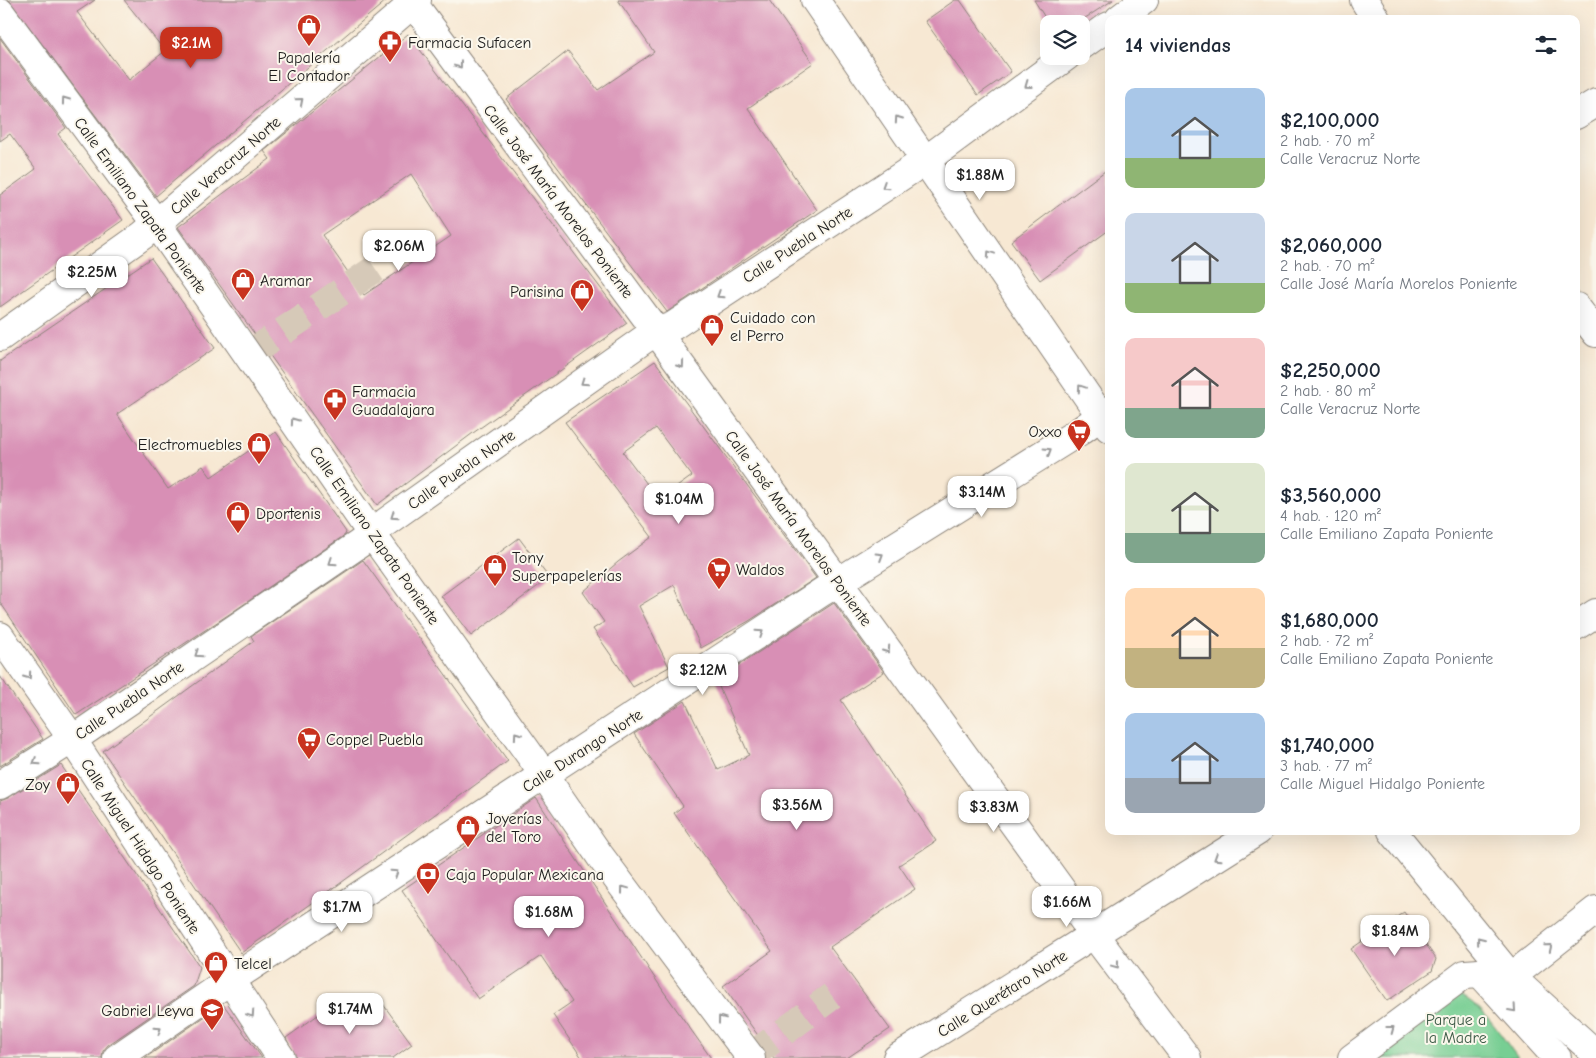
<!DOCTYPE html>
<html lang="es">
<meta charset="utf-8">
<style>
:root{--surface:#fff;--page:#f6f6f7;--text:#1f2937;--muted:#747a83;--accent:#c8321e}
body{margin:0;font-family:"Comic Neue",sans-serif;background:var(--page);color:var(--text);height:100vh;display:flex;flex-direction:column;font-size:19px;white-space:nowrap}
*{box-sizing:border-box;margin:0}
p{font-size:16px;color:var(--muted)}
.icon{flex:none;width:28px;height:28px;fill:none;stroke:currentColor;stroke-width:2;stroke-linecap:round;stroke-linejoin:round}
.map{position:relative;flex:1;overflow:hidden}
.sheet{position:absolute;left:1105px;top:15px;width:475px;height:820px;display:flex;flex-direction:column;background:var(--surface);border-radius:10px;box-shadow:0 5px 20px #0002}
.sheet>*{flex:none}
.buttons{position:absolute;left:1040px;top:15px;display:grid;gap:10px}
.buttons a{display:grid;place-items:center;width:50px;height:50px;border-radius:10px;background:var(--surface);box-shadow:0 5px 20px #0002;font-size:25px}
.price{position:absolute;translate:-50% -42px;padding:0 11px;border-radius:10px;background:#fff;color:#222;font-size:16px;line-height:32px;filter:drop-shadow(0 1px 2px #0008)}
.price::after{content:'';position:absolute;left:50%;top:30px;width:15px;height:11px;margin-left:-8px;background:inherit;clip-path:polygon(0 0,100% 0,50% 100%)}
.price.on{background:var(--accent);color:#fff}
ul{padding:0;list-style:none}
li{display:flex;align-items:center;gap:15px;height:125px;padding:0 20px}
li span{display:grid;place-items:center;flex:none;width:140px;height:100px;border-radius:10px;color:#555}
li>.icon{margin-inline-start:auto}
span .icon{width:60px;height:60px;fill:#fffc;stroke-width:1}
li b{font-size:21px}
h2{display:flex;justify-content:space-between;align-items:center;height:60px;padding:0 20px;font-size:21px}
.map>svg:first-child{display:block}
.green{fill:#77ce93;stroke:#4a7558}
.building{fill:#d88fb5;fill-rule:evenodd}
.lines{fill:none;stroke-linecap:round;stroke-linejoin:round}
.minor-tunnel{stroke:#d6c9b8;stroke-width:28;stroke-dasharray:28 14;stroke-linecap:butt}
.minor-casing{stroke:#8a8278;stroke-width:30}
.major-casing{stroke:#8a8278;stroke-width:30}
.minor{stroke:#fff;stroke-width:28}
.major{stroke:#fff;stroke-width:28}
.oneway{stroke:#999}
.labels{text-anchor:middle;stroke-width:4;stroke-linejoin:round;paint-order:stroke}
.poi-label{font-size:16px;fill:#1c1c1c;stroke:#fbf7ec;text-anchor:start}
.street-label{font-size:16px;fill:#1c1c1c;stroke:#fbf7ec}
.park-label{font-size:16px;fill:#3c5a46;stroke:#fbf7ec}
</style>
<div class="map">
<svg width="1596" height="1058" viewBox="0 0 1596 1058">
<rect width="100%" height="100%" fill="#fbf7ec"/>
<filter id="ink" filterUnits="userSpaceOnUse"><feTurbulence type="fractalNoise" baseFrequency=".02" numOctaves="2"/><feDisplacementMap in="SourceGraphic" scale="10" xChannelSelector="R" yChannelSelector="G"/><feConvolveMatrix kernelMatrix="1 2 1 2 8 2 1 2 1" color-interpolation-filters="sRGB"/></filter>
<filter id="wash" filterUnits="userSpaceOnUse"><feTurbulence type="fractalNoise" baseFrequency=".0096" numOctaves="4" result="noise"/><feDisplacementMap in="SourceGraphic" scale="20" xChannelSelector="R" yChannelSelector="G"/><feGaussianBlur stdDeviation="1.12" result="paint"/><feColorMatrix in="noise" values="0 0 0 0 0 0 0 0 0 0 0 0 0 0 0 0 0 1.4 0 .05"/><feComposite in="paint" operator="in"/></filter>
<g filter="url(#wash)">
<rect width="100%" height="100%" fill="#f7e8d3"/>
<path class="green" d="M1460,995C1485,1007 1501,1036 1518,1058H1361L1450,996Z"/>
<g id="blocks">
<g class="building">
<polygon points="9,0 95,0 77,12 129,80 165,51 124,0 387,0 156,196"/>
<polygon points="618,0 769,0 813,63 748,108 817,210 667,312 506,99 568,51 598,90 654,52"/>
<polygon points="955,0 960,0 1011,72 978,95 925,21"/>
<polygon points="1034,0 1113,0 1076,24 1049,24"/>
<path d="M408,34L627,323L473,433L377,505L178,227L270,159L264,151ZM411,174L451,236L364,295L322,235Z"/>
<polygon points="0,38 66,128 58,134 123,220 0,307 0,195 36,169 10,134 0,141"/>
<polygon points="1109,168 1109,230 1040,280 1011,241"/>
<polygon points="151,258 215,348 117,414 168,489 203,466 211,477 276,432 346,532 345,535 234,611 76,715 0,602 0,361"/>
<path d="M655,361L816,578L749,621L701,648L674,585L639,606L669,667L633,687L593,629L604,622L583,592L618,562L652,537L565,422ZM656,428L692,476L659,500L623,452Z"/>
<polygon points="519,538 549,578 471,636 441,596"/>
<polygon points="363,560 508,761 338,885 241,953 103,751 254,641 251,636"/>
<polygon points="834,603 884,672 841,700 936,841 899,865 915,889 830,947 890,1029 847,1058 774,1058 723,986 772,951 674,813 683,806 634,734 685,701 718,770 749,755 716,680"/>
<polygon points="0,676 43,739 0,766"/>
<polygon points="61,765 200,967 194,986 108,1045 103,1051 102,1058 0,1058 0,801 8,798"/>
<polygon points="536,798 664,992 711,1058 582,1058 553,1015 572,1002 541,956 478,999 402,890"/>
<polygon points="1404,912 1436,959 1432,971 1387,1001 1351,949"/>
<polygon points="377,996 412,1044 393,1058 296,1058 286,1038 336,1002 347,1018"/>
<polygon points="223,1004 262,1058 145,1058"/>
</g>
</g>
</g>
<g filter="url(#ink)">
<use href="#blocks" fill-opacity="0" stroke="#8a8278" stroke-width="1"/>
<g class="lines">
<g class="minor-tunnel">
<polyline points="248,355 378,267"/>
<polyline points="750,1057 832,996"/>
</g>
<g class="minor-casing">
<g id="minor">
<polyline points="407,0 421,14 651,324 1095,936 1187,1058"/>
<polyline points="1364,0 1376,19"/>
<polyline points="0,12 157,224 371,533 537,765 600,856 751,1058"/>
<polyline points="1119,19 1144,0"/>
<polyline points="1081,46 1109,26"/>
<polyline points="1576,115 1596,103"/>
<polyline points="1576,307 1596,333"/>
<polyline points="0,337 143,235 417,0"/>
<polyline points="1576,626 1596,613"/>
<polyline points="0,636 66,730 281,1058"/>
<polyline points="0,785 82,733 359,544 386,522 643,340 656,332 673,326 926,160 1067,56"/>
<polyline points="1511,977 1596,910"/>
<polyline points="117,1058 229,981 822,592 1080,431 1109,410"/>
<polyline points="897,1058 1258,831"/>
<polyline points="1352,1058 1465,974 1480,973"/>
</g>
</g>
<g class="major-casing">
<g id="major">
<polyline points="815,0 1109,428"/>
<polyline points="1392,831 1511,977 1596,1054"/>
<polyline points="1480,973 1557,1058"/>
</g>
</g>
<use href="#minor" class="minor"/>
<use href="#major" class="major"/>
</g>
<defs><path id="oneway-chevron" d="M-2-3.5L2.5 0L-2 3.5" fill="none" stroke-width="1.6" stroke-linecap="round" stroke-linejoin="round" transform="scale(1.25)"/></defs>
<g class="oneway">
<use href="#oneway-chevron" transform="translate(459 65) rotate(53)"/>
<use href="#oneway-chevron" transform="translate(1028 85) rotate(144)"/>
<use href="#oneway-chevron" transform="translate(65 100) rotate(-126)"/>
<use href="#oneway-chevron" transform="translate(300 101) rotate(-41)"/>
<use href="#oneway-chevron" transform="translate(898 119) rotate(-125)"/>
<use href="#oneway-chevron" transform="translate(885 186) rotate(147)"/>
<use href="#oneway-chevron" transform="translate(990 254) rotate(-124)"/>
<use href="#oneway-chevron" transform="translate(720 295) rotate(147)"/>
<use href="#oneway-chevron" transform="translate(681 365) rotate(54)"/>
<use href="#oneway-chevron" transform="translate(584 382) rotate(145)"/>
<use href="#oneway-chevron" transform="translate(1081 388) rotate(-124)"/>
<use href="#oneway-chevron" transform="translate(294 421) rotate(-125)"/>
<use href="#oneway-chevron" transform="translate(1048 451) rotate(-32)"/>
<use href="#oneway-chevron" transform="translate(394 516) rotate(145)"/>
<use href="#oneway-chevron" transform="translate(880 556) rotate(-32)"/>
<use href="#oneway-chevron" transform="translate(332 562) rotate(146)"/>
<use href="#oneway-chevron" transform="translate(760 633) rotate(-34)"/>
<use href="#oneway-chevron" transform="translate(887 650) rotate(55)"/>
<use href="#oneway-chevron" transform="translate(198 654) rotate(146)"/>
<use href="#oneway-chevron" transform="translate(28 676) rotate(55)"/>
<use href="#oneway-chevron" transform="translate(517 735) rotate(-125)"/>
<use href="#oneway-chevron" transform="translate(36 762) rotate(147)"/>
<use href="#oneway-chevron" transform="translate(1217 858) rotate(147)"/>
<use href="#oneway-chevron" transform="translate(395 873) rotate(-33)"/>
<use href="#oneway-chevron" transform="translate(624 889) rotate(-127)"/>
<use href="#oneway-chevron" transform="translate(1480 940) rotate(-129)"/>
<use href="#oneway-chevron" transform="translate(1549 947) rotate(-39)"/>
<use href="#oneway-chevron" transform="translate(1116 965) rotate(53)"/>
<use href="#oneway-chevron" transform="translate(1513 1009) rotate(48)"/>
<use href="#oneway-chevron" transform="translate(251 1014) rotate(56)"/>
<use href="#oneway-chevron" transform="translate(721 1019) rotate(-127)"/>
<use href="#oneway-chevron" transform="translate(1391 1029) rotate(-37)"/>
<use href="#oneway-chevron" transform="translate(158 1030) rotate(-34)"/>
</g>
</g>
<defs>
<g id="shop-pin" transform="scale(1.25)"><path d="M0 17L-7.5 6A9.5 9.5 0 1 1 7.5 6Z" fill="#c8321e" stroke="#fbf7ec"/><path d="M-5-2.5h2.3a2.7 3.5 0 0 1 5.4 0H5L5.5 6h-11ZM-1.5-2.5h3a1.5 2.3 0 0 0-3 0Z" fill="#fff"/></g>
<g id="pharmacy-pin" transform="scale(1.25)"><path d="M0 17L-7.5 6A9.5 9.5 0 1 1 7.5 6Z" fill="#c8321e" stroke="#fbf7ec"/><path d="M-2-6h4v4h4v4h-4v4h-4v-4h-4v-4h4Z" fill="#fff"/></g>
<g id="supermarket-pin" transform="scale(1.25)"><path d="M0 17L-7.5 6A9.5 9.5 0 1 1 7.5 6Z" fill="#c8321e" stroke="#fbf7ec"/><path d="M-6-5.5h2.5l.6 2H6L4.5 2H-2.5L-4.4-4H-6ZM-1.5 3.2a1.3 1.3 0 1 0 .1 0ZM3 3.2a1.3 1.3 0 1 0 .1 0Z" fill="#fff"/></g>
<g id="bank-pin" transform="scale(1.25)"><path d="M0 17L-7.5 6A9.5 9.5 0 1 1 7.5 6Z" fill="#c8321e" stroke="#fbf7ec"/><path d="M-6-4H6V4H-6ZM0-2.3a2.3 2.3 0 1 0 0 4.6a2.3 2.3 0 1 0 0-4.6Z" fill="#fff"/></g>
<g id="school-pin" transform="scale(1.25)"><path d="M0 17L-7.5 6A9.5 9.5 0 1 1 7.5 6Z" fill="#c8321e" stroke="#fbf7ec"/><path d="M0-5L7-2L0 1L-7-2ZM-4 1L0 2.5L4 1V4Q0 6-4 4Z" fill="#fff"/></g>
</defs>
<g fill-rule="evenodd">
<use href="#shop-pin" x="309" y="26"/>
<use href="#pharmacy-pin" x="390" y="42"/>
<use href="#shop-pin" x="243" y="280"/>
<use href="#shop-pin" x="582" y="291"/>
<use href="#shop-pin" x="712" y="326"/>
<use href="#pharmacy-pin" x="335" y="400"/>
<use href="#supermarket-pin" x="1079" y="431"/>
<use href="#shop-pin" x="259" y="444"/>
<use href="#shop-pin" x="238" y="513"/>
<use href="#shop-pin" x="495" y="566"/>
<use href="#supermarket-pin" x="719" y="569"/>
<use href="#supermarket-pin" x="309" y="739"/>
<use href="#shop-pin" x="68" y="784"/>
<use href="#shop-pin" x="468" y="827"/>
<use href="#bank-pin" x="428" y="874"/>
<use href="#shop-pin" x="216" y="963"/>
<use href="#school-pin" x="212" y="1010"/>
</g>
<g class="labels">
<g class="poi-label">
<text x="408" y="48">Farmacia Sufacen</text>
<text x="309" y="63" text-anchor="middle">Papalería<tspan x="309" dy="18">El Contador</tspan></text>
<text x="260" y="286">Aramar</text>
<text x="564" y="297" text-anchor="end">Parisina</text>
<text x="730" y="323">Cuidado con<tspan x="730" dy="18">el Perro</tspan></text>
<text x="352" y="397">Farmacia<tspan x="352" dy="18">Guadalajara</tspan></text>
<text x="1062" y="437" text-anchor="end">Oxxo</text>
<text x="242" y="450" text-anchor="end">Electromuebles</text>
<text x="256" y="519">Dportenis</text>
<text x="512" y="563">Tony<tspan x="512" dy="18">Superpapelerías</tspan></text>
<text x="736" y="575">Waldos</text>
<text x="326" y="745">Coppel Puebla</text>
<text x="50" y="790" text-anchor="end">Zoy</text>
<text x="486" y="824">Joyerías<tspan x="486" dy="18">del Toro</tspan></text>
<text x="446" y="880">Caja Popular Mexicana</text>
<text x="234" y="969">Telcel</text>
<text x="194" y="1016" text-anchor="end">Gabriel Leyva</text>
</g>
<g class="street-label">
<text transform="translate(225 165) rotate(-41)" y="6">Calle Veracruz Norte</text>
<text transform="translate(559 201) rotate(53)" y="6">Calle José María Morelos Poniente</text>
<text transform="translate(141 205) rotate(54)" y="6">Calle Emiliano Zapata Poniente</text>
<text transform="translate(797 244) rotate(-33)" y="6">Calle Puebla Norte</text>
<text transform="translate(461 469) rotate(-35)" y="6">Calle Puebla Norte</text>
<text transform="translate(799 528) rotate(54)" y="6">Calle José María Morelos Poniente</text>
<text transform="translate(375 535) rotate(55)" y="6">Calle Emiliano Zapata Poniente</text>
<text transform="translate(129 700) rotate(-34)" y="6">Calle Puebla Norte</text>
<text transform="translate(582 750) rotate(-33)" y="6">Calle Durango Norte</text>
<text transform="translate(141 846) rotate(57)" y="6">Calle Miguel Hidalgo Poniente</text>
<text transform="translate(1002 993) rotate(-32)" y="6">Calle Querétaro Norte</text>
</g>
<g class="park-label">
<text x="1456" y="1025">Parque a<tspan x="1456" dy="18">la Madre</tspan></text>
</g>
</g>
</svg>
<div class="buttons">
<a><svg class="icon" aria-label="layers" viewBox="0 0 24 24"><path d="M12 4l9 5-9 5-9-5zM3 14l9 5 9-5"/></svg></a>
</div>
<b class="price on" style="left:191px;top:69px">$2.1M</b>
<b class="price" style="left:980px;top:201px">$1.88M</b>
<b class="price" style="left:399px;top:272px">$2.06M</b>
<b class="price" style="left:92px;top:298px">$2.25M</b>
<b class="price" style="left:982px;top:518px">$3.14M</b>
<b class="price" style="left:679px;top:525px">$1.04M</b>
<b class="price" style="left:703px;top:696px">$2.12M</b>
<b class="price" style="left:797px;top:831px">$3.56M</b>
<b class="price" style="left:994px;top:833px">$3.83M</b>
<b class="price" style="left:1067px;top:928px">$1.66M</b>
<b class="price" style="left:342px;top:933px">$1.7M</b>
<b class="price" style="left:549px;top:938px">$1.68M</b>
<b class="price" style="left:1395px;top:957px">$1.84M</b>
<b class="price" style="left:350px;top:1035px">$1.74M</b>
<section class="sheet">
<h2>14 viviendas<svg class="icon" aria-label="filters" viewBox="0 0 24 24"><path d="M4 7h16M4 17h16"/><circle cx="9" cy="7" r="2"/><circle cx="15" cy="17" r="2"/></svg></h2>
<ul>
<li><span style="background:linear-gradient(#a9c7e8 70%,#8fb573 0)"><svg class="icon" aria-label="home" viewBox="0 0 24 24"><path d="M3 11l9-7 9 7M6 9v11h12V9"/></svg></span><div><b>$2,100,000</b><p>2 hab. · 70 m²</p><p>Calle Veracruz Norte</p></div></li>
<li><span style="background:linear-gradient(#c9d6e8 70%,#8fb573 0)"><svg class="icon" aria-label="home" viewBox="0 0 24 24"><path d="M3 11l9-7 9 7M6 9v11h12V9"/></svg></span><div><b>$2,060,000</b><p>2 hab. · 70 m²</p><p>Calle José María Morelos Poniente</p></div></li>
<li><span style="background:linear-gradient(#f6c9c9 70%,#7fa58c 0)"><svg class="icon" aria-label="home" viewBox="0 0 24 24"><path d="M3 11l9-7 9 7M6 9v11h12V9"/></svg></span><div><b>$2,250,000</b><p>2 hab. · 80 m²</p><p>Calle Veracruz Norte</p></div></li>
<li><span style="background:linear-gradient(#dfe7d0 70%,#7fa58c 0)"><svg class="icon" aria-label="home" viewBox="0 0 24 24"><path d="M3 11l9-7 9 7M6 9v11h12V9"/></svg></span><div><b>$3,560,000</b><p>4 hab. · 120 m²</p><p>Calle Emiliano Zapata Poniente</p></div></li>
<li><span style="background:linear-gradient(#ffd9b3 60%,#c2b280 0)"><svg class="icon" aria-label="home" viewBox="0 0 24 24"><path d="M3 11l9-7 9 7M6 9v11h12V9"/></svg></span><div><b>$1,680,000</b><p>2 hab. · 72 m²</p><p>Calle Emiliano Zapata Poniente</p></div></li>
<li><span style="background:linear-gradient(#a9c7e8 65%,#9aa5b1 0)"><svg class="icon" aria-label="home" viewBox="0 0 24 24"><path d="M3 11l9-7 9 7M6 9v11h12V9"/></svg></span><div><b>$1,740,000</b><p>3 hab. · 77 m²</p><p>Calle Miguel Hidalgo Poniente</p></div></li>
</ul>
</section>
</div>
